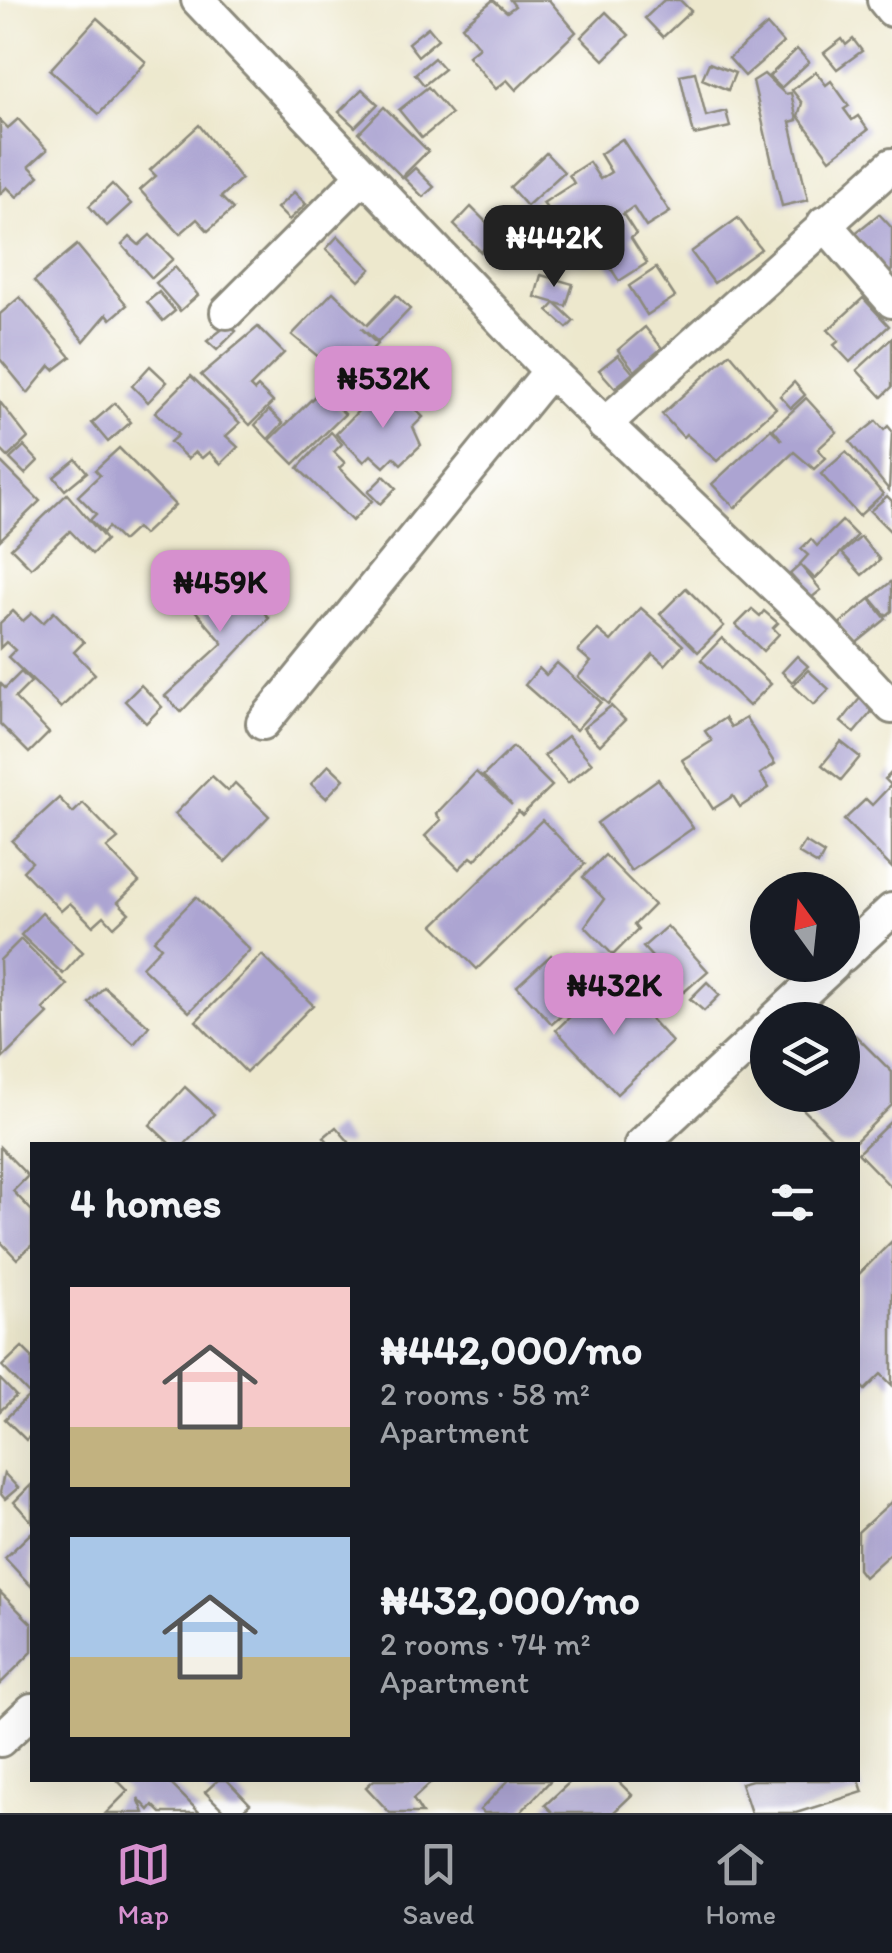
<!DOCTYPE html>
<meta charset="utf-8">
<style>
:root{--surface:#171b24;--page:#20242c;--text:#f1f3f6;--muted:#9ea1a6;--line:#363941;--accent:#d690ce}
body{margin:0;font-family:Itim,sans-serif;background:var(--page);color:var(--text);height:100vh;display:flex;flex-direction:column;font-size:38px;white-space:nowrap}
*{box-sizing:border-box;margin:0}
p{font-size:32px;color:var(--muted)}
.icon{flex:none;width:55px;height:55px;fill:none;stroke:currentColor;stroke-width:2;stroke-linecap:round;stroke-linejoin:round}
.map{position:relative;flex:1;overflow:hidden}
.details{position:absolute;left:30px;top:1142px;width:830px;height:640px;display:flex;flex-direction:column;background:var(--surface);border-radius:0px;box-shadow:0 10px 40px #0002}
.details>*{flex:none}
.needle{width:65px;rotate:345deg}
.fabs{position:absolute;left:750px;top:872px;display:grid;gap:20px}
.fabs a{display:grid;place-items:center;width:110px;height:110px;border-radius:50%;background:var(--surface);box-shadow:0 10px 40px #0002;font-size:50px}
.price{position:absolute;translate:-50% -85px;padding:0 22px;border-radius:20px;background:var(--accent);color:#111;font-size:32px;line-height:65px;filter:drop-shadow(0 2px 5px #0008)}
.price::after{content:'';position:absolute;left:50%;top:60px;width:30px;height:22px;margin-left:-15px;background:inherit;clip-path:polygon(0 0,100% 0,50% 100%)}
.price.on{background:#222;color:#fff}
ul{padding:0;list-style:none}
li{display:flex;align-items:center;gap:30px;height:250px;padding:0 40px}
li span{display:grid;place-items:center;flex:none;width:280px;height:200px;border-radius:0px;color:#555}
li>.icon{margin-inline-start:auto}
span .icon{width:120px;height:120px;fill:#fffc;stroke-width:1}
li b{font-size:42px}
h2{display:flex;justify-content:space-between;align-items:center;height:120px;padding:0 40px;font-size:42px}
.tabs{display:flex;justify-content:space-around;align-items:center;height:140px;border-top:2px solid var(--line);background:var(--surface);font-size:28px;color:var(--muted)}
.tabs a{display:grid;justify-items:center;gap:5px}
.tabs .on{color:var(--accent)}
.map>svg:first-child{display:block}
.building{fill:#aca4d2}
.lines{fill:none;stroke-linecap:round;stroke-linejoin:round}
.minor-casing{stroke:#8c8a7c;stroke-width:38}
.minor{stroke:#fff;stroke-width:32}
</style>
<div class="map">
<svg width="892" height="1813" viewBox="0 0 892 1813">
<rect width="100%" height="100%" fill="#fff"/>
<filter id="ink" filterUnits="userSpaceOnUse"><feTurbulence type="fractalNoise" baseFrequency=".01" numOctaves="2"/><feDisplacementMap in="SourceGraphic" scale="20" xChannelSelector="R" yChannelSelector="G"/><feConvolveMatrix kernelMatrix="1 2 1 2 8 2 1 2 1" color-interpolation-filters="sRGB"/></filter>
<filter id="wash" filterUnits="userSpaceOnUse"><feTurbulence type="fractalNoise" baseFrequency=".0048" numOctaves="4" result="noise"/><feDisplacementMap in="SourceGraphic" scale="40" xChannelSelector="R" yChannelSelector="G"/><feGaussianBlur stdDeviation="2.25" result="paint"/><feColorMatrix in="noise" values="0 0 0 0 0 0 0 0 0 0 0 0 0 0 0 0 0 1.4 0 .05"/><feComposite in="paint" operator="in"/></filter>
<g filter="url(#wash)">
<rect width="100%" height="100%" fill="#ede8cd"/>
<g id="blocks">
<g class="building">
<polygon points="493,0 507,12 515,6 510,0 549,0 576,32 516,90 507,80 496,89 468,56 479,47 462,26"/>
<polygon points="664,0 680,0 691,11 663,37 645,18"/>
<polygon points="606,12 629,35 604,60 581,37"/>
<polygon points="97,18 146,62 99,114 50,70"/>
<polygon points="767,25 783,43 745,76 729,58"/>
<polygon points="428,27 438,39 418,56 408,43"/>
<polygon points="842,39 846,45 853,39 862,51 837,69 824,53"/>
<polygon points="797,49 809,62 781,88 769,76"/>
<polygon points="434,58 444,69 424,85 415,74"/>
<polygon points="709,63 735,73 728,90 702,79"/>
<polygon points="695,72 706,116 726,111 730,127 694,135 680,75"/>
<polygon points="816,72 826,85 831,81 849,106 844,109 852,120 858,116 868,130 830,159 798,116 802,103 792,90"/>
<polygon points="764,74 785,94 791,93 797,120 790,122 808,200 782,206 753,81"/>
<polygon points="428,87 451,114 422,138 399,110"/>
<polygon points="362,89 378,104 355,127 339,112"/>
<polygon points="384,107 428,151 402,177 359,133"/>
<polygon points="18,119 47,150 29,166 39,176 17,197 7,187 0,194 0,120 8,128"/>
<polygon points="199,125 241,179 221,197 233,209 208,231 197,219 180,234 140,190 156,176 150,170"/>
<polygon points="622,139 670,212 646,227 633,207 623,214 636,234 631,238 647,263 619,281 601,253 585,264 574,248 559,258 541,233 557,223 543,203 574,183 569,175 589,162 600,179 611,172 600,154"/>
<polygon points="546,153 564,172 527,206 510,187"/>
<polygon points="415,168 434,187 423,197 404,178"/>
<polygon points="112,184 131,204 107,226 89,206"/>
<polygon points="294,192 306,204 289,220 277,208"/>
<polygon points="471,207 498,234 481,252 454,225"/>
<polygon points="879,214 892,228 892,270 886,275 853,235"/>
<polygon points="738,218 761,249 714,283 691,252"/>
<polygon points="150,235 173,259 152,278 122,245 130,237 139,245"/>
<polygon points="338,236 371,269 359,281 326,249"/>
<polygon points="77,245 127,305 111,319 107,314 84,341 34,281"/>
<polygon points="175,267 198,295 180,311 156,283"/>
<polygon points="656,268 675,297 647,315 629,286"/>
<polygon points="541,275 573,284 566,306 535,297"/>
<polygon points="159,292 175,311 163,321 147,302"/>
<polygon points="333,292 367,325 396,295 410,309 378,342 361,328 377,344 344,378 292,335"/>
<polygon points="20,297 71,357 54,370 50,366 28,393 0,359 0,314"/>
<polygon points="863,298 889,326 850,362 834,345 839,341 828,330"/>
<polygon points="555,303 574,321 567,328 548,311"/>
<polygon points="229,324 236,331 217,350 207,341"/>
<polygon points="258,327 284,353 250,387 254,391 258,387 273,402 250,425 201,375"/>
<polygon points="645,327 662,348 635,371 618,350"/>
<polygon points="892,338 892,387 882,397 857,370"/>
<polygon points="730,353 776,408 717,461 686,434 683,437 662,414"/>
<polygon points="618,355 633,373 615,388 599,370"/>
<polygon points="150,366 167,382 148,402 132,386"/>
<polygon points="191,376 240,423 226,436 238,447 221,464 209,452 202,458 195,452 188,459 170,442 178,435 155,412"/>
<polygon points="794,382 805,395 791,408 780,396"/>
<polygon points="321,390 345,414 294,464 270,440"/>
<polygon points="398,392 423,417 413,427 421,445 401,464 394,457 384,467 371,455 364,462 336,434 372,397 383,407"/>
<polygon points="806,398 837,432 818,449 826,458 814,469 794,452 735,508 712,484 771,429 782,440 773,429"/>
<polygon points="0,402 28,438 8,457 0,449"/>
<polygon points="115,403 131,422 108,442 92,423"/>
<polygon points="269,410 283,423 268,439 255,425"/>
<polygon points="876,421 884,430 888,426 892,431 889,490 850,442"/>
<polygon points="331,432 342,444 334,452 345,463 339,468 372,501 352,521 298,468"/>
<polygon points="24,446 38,461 25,474 10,459"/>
<polygon points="119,448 175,505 143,535 136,528 122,541 108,527 103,533 90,520 96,514 78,496 100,475 95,470"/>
<polygon points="846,452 883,494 859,516 821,474"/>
<polygon points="76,459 87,472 65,490 54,477"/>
<polygon points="0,461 40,501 0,540"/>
<polygon points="384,476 396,488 380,504 368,492"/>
<polygon points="67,494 106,540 92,554 70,531 31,568 11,548"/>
<polygon points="887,496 892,501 892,533 870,511"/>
<polygon points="842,521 857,536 815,579 800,564 808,555 801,549 811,539 817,546"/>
<polygon points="861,537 880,560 862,575 842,553"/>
<polygon points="800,565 821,590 811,598 790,574"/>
<polygon points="227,574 269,618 181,712 165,696 223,643 193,608"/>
<polygon points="892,581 892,611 886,616 871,598"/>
<polygon points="686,588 724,626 698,652 660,614"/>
<polygon points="870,599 886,619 854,645 838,625"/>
<polygon points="641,608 683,645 665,665 653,654 608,704 578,677 591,662 578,651 598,630 611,641"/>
<polygon points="752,609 760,616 764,611 778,623 773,628 779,634 763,651 736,625"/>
<polygon points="13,611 23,621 32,613 43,623 54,612 84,642 74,652 95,674 61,708 8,657 15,650 6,642 0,648 0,623"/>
<polygon points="722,638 771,684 749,706 701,660"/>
<polygon points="797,656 808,666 792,682 782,672"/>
<polygon points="557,663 601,702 576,730 525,685 539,668 546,675"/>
<polygon points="808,670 829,689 814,705 793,685"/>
<polygon points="21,672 31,682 15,698 49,733 29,753 0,724 0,683 5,688"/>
<polygon points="141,685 162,707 146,723 125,701"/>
<polygon points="865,692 879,703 854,733 841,722"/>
<polygon points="611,706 625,720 600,745 583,728"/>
<polygon points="725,718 731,727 746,718 775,764 760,774 769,788 740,807 733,796 713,809 682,760 712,741 705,731"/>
<polygon points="568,736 592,763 568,783 544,756"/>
<polygon points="841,742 860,757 841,780 822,765"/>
<polygon points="513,747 552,786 522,815 518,811 475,860 471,857 459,869 425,836 441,820 436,814 476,772 512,805 483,776"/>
<polygon points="329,765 344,779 326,798 311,784"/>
<polygon points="892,772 892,868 844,820 866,799 872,805 891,785 885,779"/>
<polygon points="212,776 228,791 235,783 269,816 225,862 175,814"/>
<polygon points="658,779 693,828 631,871 597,823"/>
<polygon points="59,798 73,813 83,803 118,839 107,848 139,882 118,902 129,913 114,927 104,916 93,926 70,903 61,911 23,871 32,862 12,841"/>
<polygon points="542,820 585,864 477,969 434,925"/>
<polygon points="805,842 824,854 818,865 798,853"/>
<polygon points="605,855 654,905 634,925 638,930 613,955 585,926 604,899 583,877"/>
<polygon points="196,897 250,950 189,1012 142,967 161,947 154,940"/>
<polygon points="42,913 83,952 63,974 21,935"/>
<polygon points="667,926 708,971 684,992 643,947"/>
<polygon points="21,939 67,985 43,1009 48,1014 3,1058 0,960"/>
<polygon points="575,953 601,980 552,1024 517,986 551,955 560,966"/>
<polygon points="262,955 313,1005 246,1072 196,1021"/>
<polygon points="707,982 720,995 704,1011 690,999"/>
<polygon points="104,987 149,1026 134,1044 89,1003"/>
<polygon points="624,990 672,1042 617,1094 556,1030 596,992 609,1005"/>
<polygon points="855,1035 892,1072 892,1105 852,1145 839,1145 792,1098 842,1095 842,1048"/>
<polygon points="185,1087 214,1114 184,1145 171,1145 150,1125"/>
<polygon points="892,1120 892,1188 858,1153"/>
<polygon points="336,1127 349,1142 346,1145 331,1145 324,1137"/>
<polygon points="0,1147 28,1176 13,1191 32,1211 32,1245 17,1259 0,1241"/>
<polygon points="892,1241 892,1385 881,1374 865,1390 858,1383 858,1275"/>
<polygon points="22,1347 32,1357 32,1434 26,1440 5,1419 30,1395 2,1366"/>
<polygon points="0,1379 16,1396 0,1411"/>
<polygon points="4,1473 18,1488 5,1499 0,1493"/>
<polygon points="32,1484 32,1522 14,1502"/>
<polygon points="892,1501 892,1552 864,1577 858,1569 858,1532"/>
<polygon points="32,1532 32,1587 5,1558"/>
<polygon points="0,1592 32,1624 32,1652 0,1684"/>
<polygon points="117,1780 167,1780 200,1813 161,1813 153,1805 149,1810 138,1798 144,1813 106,1813 128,1791"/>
<polygon points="218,1780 227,1780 250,1804 240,1813 226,1813 205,1792"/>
<polygon points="374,1780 434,1780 413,1799 422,1813 390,1813 366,1787"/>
<polygon points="509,1780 551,1780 520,1813 484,1813 480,1810"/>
<polygon points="572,1780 617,1780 632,1795 613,1813 553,1813 545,1805"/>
<polygon points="752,1780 859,1780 863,1792 796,1813 751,1813 741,1783"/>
</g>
</g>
</g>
<g filter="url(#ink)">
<use href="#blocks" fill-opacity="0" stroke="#8c8a7c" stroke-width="2.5"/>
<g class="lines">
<g class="minor-casing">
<g id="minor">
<polyline points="198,0 550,371 821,630 892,707"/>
<polyline points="884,0 892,10"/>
<polyline points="824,223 892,301"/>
<polyline points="227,312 364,175"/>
<polyline points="604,425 892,165"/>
<polyline points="263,723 550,371"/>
<polyline points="842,956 892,910"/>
<polyline points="774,1020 833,965"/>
<polyline points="641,1145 768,1027"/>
<polyline points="0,1740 32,1710"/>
</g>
</g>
<use href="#minor" class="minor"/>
</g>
</g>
</svg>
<div class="fabs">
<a><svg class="needle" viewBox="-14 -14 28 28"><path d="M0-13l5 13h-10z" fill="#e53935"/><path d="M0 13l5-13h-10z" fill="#9ea1a6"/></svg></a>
<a><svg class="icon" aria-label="layers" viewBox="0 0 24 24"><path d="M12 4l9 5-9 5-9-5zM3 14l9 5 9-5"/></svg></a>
</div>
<b class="price on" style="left:554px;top:290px">₦442K</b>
<b class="price" style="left:383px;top:431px">₦532K</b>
<b class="price" style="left:220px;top:635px">₦459K</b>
<b class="price" style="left:614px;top:1038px">₦432K</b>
<section class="details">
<h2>4 homes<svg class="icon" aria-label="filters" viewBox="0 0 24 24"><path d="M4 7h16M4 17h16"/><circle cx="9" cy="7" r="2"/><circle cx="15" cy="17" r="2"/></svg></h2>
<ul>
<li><span style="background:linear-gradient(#f6c9c9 70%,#c2b280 0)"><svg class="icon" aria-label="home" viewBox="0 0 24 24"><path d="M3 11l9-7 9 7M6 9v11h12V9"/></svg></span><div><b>₦442,000/mo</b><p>2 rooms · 58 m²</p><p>Apartment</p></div></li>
<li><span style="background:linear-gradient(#a9c7e8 60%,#c2b280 0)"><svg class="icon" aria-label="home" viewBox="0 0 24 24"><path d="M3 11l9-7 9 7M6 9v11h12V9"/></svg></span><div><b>₦432,000/mo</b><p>2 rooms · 74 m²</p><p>Apartment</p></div></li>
</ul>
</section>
</div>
<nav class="tabs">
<a class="on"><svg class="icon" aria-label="map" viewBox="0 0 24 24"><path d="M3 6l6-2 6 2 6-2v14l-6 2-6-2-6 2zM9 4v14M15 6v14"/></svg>Map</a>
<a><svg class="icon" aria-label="saved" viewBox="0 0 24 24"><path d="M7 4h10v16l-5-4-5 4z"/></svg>Saved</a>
<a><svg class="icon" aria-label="home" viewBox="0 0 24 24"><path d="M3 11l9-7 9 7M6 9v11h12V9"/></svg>Home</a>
</nav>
